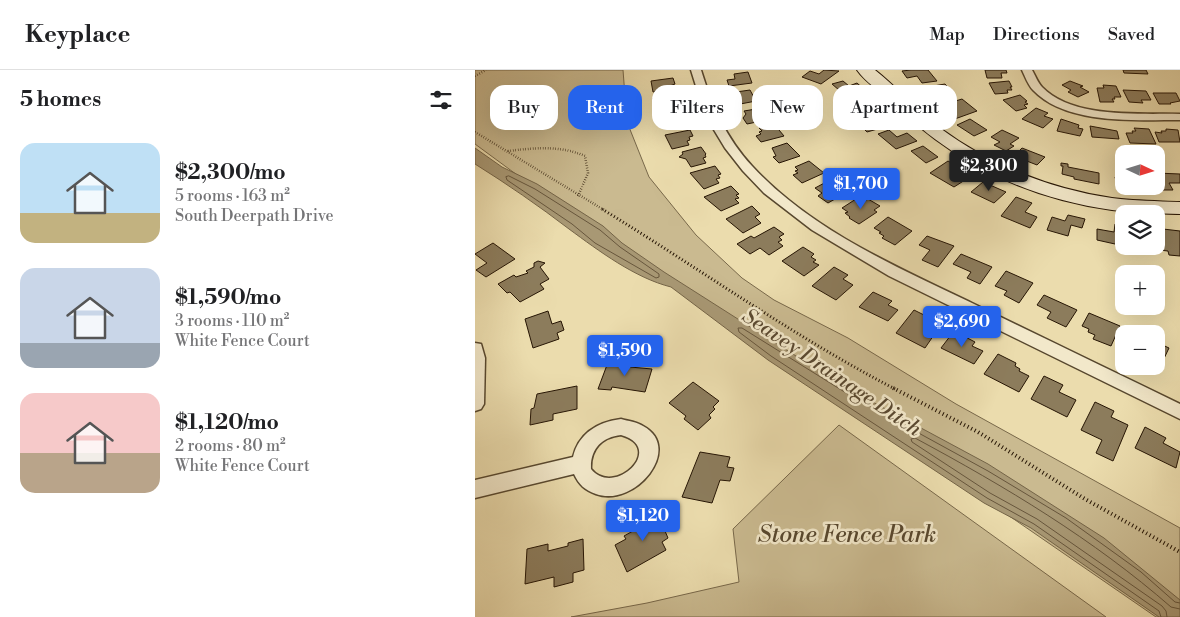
<!DOCTYPE html>
<meta charset="utf-8">
<style>
:root{--surface:#fff;--page:#f2f2f2;--text:#202124;--muted:#757577;--line:#e0e0e0;--accent:#2563eb}
body{margin:0;font-family:"Libre Bodoni",serif;background:var(--page);color:var(--text);height:100vh;display:flex;flex-direction:column;font-size:19px;white-space:nowrap}
*{box-sizing:border-box;margin:0}
p{font-size:16px;color:var(--muted)}
.icon{flex:none;width:28px;height:28px;fill:none;stroke:currentColor;stroke-width:2;stroke-linecap:round;stroke-linejoin:round}
.map{position:relative;flex:1;overflow:hidden}
.side{display:flex;flex-direction:column;background:var(--surface);width:475px}
.side>*{flex:none}
.banner{position:absolute;left:15px;top:15px;width:475px;height:45px;display:flex;gap:10px}
.needle{width:32px;rotate:94deg}
.tools{position:absolute;left:640px;top:75px;display:grid;gap:10px}
.tools a{display:grid;place-items:center;width:50px;height:50px;border-radius:10px;background:var(--surface);box-shadow:0 5px 20px #0002;font-size:25px}
.price{position:absolute;translate:-50% -42px;padding:0 11px;border-radius:5px;background:var(--accent);color:#fff;font-size:16px;line-height:32px;filter:drop-shadow(0 1px 2px #0008)}
.price::after{content:'';position:absolute;left:50%;top:30px;width:15px;height:11px;margin-left:-8px;background:inherit;clip-path:polygon(0 0,100% 0,50% 100%)}
.price.selected{background:#222;color:#fff}
ul{padding:0;list-style:none}
li{display:flex;align-items:center;gap:15px;height:125px;padding:0 20px}
li span{display:grid;place-items:center;flex:none;width:140px;height:100px;border-radius:15px;color:#555}
li>.icon{margin-inline-start:auto}
span .icon{width:60px;height:60px;fill:#fffc;stroke-width:1}
li b{font-size:21px}
h2{display:flex;justify-content:space-between;align-items:center;height:60px;padding:0 20px;font-size:21px}
.chip{padding:0 18px;border-radius:15px;background:var(--surface);box-shadow:0 5px 20px #0002;font-size:18px;line-height:45px}
.chip.selected{background:var(--accent);color:#fff}
header{display:flex;align-items:center;gap:30px;box-sizing:border-box;height:70px;padding:0 25px;background:var(--surface);border-bottom:1px solid var(--line)}
header strong{font-size:24px}
nav{display:flex;gap:28px;margin-inline-start:auto;font-size:18px}
main{display:flex;flex:1;min-height:0}
.map>svg:first-child{display:block}
.green{fill:#caba90;stroke:#78684a}
.water{fill:#a89874;stroke:#746447}
.lines{fill:none;stroke-linecap:round;stroke-linejoin:round}
.shore{stroke:#67563c;stroke-width:1}
.building{fill:#8c7c5c;stroke:#261504}
.street-casing{stroke:#57472e;stroke-width:3}
.secondary-casing{stroke:#261504;stroke-width:2}
.path-far2{stroke:#261504;stroke-width:2.5;stroke-dasharray:0.5 2;stroke-linecap:butt}
.path-far1{stroke:#261504;stroke-width:3;stroke-dasharray:1 2.5;stroke-linecap:butt}
.path{stroke:#261504;stroke-width:4;stroke-dasharray:1 3;stroke-linecap:butt}
.street{fill:#f2e8ca;fill-rule:evenodd}
.secondary{fill:#f2e8ca;fill-rule:evenodd}
.labels{text-anchor:middle;stroke-width:5;stroke-linejoin:round;paint-order:stroke}
.water-label{font-size:21px;font-style:italic;fill:#5a4931;stroke:#f2e8ca}
.near-park-label{font-size:24px;font-style:italic;fill:#57472e;stroke:#f2e8ca}
</style>
<header>
<strong>Keyplace</strong>
<nav><a>Map</a><a>Directions</a><a>Saved</a></nav>
</header>
<main>
<section class="side">
<h2>5 homes<svg class="icon" aria-label="filters" viewBox="0 0 24 24"><path d="M4 7h16M4 17h16"/><circle cx="9" cy="7" r="2"/><circle cx="15" cy="17" r="2"/></svg></h2>
<ul>
<li><span style="background:linear-gradient(#bfe0f5 70%,#c2b280 0)"><svg class="icon" aria-label="home" viewBox="0 0 24 24"><path d="M3 11l9-7 9 7M6 9v11h12V9"/></svg></span><div><b>$2,300/mo</b><p>5 rooms · 163 m²</p><p>South Deerpath Drive</p></div></li>
<li><span style="background:linear-gradient(#c9d6e8 75%,#9aa5b1 0)"><svg class="icon" aria-label="home" viewBox="0 0 24 24"><path d="M3 11l9-7 9 7M6 9v11h12V9"/></svg></span><div><b>$1,590/mo</b><p>3 rooms · 110 m²</p><p>White Fence Court</p></div></li>
<li><span style="background:linear-gradient(#f6c9c9 60%,#b9a48a 0)"><svg class="icon" aria-label="home" viewBox="0 0 24 24"><path d="M3 11l9-7 9 7M6 9v11h12V9"/></svg></span><div><b>$1,120/mo</b><p>2 rooms · 80 m²</p><p>White Fence Court</p></div></li>
</ul>
</section>
<div class="map">
<svg width="705" height="547" viewBox="0 0 705 547">
<rect width="100%" height="100%" fill="#ebdcad"/>
<filter id="stains"><feTurbulence type="fractalNoise" baseFrequency=".004" numOctaves="4"/><feColorMatrix values="0 0 0 0 .2 0 0 0 0 .09 0 0 0 0 .02 0 0 0 .5 -.17"/></filter>
<radialGradient id="worn" r=".72"><stop offset=".6" stop-color="#630" stop-opacity="0"/><stop offset="1" stop-color="#630" stop-opacity=".3"/></radialGradient>
<g class="green">
<polygon points="0,0 148,0 152,52 174,107 221,165 267,208 299,230 373,268 481,334 705,458 705,547 681,547 87,138 0,74"/>
<polygon points="364,355 631,547 96,547 172,533 264,512 258,459"/>
</g>
<path class="water" d="M0,78L27,97L62,114L128,156L147,173L189,202L332,293L394,330L513,394L629,468L705,530V547H684L556,458L509,433L293,290L196,217C160,208 124,181 94,159C64,136 32,114 0,94Z"/>
<g class="lines">
<g class="shore">
<polygon points="34,106 60,119 125,160 145,177 184,204 184,207 181,208 120,173 97,154 32,110 31,107"/>
<polyline points="686,547 684,541 559,454 512,428 296,286 264,262 263,258 267,258 376,326 513,401 591,448 666,502 700,532 705,533"/>
<path d="M692,547L691,541L687,536L562,449L515,423L437,372L436,369L440,368C531,417 618,469 696,537L705,539"/>
</g>
</g>
<g class="building">
<polygon points="349,0 364,1 346,14 327,7 335,1 344,4"/>
<polygon points="436,0 453,0 462,11 447,13 442,6 432,8 427,1"/>
<polygon points="510,0 531,0 532,3 526,3 527,8 512,8"/>
<polygon points="648,0 671,0 673,4 649,3"/>
<polygon points="273,2 277,13 254,16 252,10 260,9 259,4"/>
<polygon points="198,8 200,14 192,17 193,20 178,22 176,11"/>
<polygon points="368,11 374,16 382,13 391,21 372,27 357,14"/>
<polygon points="534,11 537,17 535,17 537,20 532,20 533,23 520,24 514,13"/>
<polygon points="595,11 608,16 605,17 614,22 603,27 593,22 596,20 587,15"/>
<polygon points="470,14 474,18 468,19 475,28 463,31 458,25 448,27 441,19"/>
<polygon points="628,15 641,16 646,27 639,27 640,29 637,29 639,32 625,32 622,18 629,18"/>
<polygon points="275,20 281,31 260,35 257,29 260,28 259,25 263,25 261,22"/>
<polygon points="648,20 671,21 676,30 666,30 668,33 654,32"/>
<polygon points="678,23 701,23 705,31 695,33 696,34 684,34"/>
<polygon points="203,24 205,30 199,31 201,36 181,39 178,28"/>
<polygon points="545,25 552,31 550,32 553,34 549,35 552,38 541,41 528,30"/>
<polygon points="396,27 405,38 391,41 387,36 380,37 375,31"/>
<polygon points="487,29 502,41 477,50 466,41 478,37 474,33"/>
<polygon points="561,38 573,43 569,46 578,49 568,58 547,49"/>
<polygon points="281,39 284,44 292,42 296,49 272,54 268,48 271,44 269,41"/>
<polygon points="208,41 211,48 206,52 207,55 191,58 186,46"/>
<polygon points="407,41 414,48 401,52 406,58 392,62 379,49"/>
<polygon points="495,49 512,60 499,66 482,55"/>
<polygon points="586,49 604,55 603,58 608,59 605,66 582,61"/>
<polygon points="299,54 309,66 286,72 281,66 286,64 284,62 287,61 284,58"/>
<polygon points="615,56 642,61 644,69 617,67"/>
<polygon points="659,58 674,59 681,74 655,73 651,63 658,63 657,61 661,61"/>
<polygon points="691,59 703,60 705,72 684,72 680,62 687,63 686,61 691,61"/>
<polygon points="215,60 218,66 214,67 215,70 212,71 214,75 197,79 190,65"/>
<polygon points="414,60 422,67 432,63 442,71 421,79 403,64"/>
<polygon points="527,60 544,68 535,74 539,76 531,81 519,75 525,72 516,67"/>
<polygon points="312,73 325,86 304,93 298,87 301,86 297,78"/>
<polygon points="448,76 463,87 451,93 436,81"/>
<polygon points="226,77 231,84 230,85 231,87 228,88 231,93 216,97 211,89 204,87 208,84 207,82"/>
<polygon points="547,78 570,87 562,95 539,86"/>
<polygon points="334,91 349,103 327,113 318,105 323,103 320,101 323,100 320,97"/>
<polygon points="473,91 487,99 480,104 490,110 479,117 455,103"/>
<polygon points="586,93 593,94 593,97 624,103 624,114 599,109 599,107 587,104 588,96 586,96"/>
<polygon points="240,96 246,104 243,105 245,108 241,109 244,113 229,119 215,103"/>
<polygon points="681,103 705,104 705,113 694,113 698,120 680,120 678,116 681,116"/>
<polygon points="640,107 649,107 649,116 668,116 669,119 643,118"/>
<polygon points="357,109 374,121 353,133 343,126 347,123 340,118"/>
<polygon points="508,112 531,122 519,133 496,122"/>
<polygon points="256,116 264,124 261,125 264,128 260,129 264,133 246,141 229,127"/>
<polygon points="541,127 557,133 550,142 562,147 555,158 526,146"/>
<polygon points="381,129 387,133 393,129 405,136 399,140 402,142 384,154 374,148 375,147 370,143 373,142 367,138"/>
<polygon points="277,136 285,144 280,147 286,153 268,163 251,149"/>
<polygon points="593,145 610,149 607,158 596,155 593,166 572,160 577,147 590,151"/>
<polygon points="413,147 437,161 420,175 407,168 409,166 404,163 406,162 399,158"/>
<polygon points="640,154 649,155 649,176 622,170 622,159 639,162"/>
<polygon points="299,157 309,164 304,167 307,170 303,172 308,176 294,185 285,178 275,184 262,174 276,166 279,168"/>
<polygon points="688,159 705,161 705,186 694,185 693,181 675,179 674,176 681,176 681,167 687,167 686,165 689,164"/>
<polygon points="452,166 479,176 463,197 447,190 455,180 444,175"/>
<polygon points="18,173 40,189 11,207 1,200 12,193 0,184"/>
<polygon points="328,177 339,184 336,187 341,190 338,192 344,195 329,206 307,191"/>
<polygon points="486,184 517,197 505,214 492,208 496,202 478,194"/>
<polygon points="63,191 70,193 65,197 74,209 65,214 69,219 45,232 35,222 32,223 23,214 39,205 41,207 53,203 51,201 59,197 59,193"/>
<polygon points="359,197 373,205 368,209 378,215 361,230 337,216"/>
<polygon points="531,201 558,213 544,233 529,225 532,221 520,216"/>
<polygon points="398,222 417,231 413,235 423,240 413,251 384,237"/>
<polygon points="569,225 602,240 591,257 572,248 576,242 562,235"/>
<polygon points="439,240 455,248 451,253 463,259 450,278 421,263"/>
<polygon points="73,241 77,254 86,251 89,260 82,263 84,269 58,278 50,249"/>
<polygon points="614,243 645,256 636,276 618,269 620,265 613,262 614,259 607,256"/>
<polygon points="479,261 500,272 497,276 508,281 499,294 466,278"/>
<polygon points="681,272 694,278 684,299 677,296 681,296"/>
<polygon points="523,284 541,293 540,296 545,299 544,301 554,306 544,322 509,304"/>
<polygon points="143,290 158,291 155,297 177,299 170,322 137,317 136,320 123,319 132,295 141,295"/>
<polygon points="569,306 588,315 584,322 601,330 592,347 556,329"/>
<polygon points="218,312 244,331 238,337 240,339 234,345 236,348 223,360 209,349 211,346 194,333"/>
<polygon points="102,316 102,339 78,344 78,350 55,355 56,339 59,338 62,324"/>
<polygon points="620,332 639,341 636,347 653,355 638,391 621,383 627,370 606,360"/>
<polygon points="670,357 691,368 688,373 705,382 701,398 660,378"/>
<polygon points="225,382 255,387 252,397 259,398 255,411 245,410 237,433 207,427"/>
<polygon points="185,442 193,459 190,461 193,468 187,472 191,480 152,502 140,475 151,469 149,466 165,457 163,454"/>
<polygon points="108,469 109,500 98,503 98,512 79,517 79,507 50,514 52,479 73,474 73,481 93,476 93,473"/>
</g>
<g class="lines">
<g class="street-casing">
<g id="street">
<path d="M216,0H226C237,36 251,68 277,96C336,160 420,196 497,233C566,267 636,300 705,334V349L414,206L337,160L289,123L268,101L250,78L230,45Z"/>
<path d="M547,0H557C560,5 563,13 567,17C598,49 664,43 705,44V50C660,50 591,55 558,20C553,15 550,6 547,0Z"/>
<polygon points="0,273 6,274 10,288 9,334 6,339 0,341"/>
<path d="M146,349C153,351 162,352 168,356C209,378 160,438 121,424C110,420 104,415 99,404L0,428V410L98,387C104,363 123,352 146,349ZM146,365C192,378 139,428 116,399C115,379 127,367 146,365Z"/>
</g>
</g>
<g class="secondary-casing">
<path id="secondary" d="M382,0H400C423,18 442,41 465,58C515,95 575,119 637,128C659,131 682,131 705,132V144C682,143 659,143 637,140C551,128 477,92 416,31C405,21 390,12 382,0Z"/>
</g>
<g class="path-far2">
<polyline points="0,6 11,0"/>
<polyline points="0,62 129,140"/>
<path d="M33,81C59,78 85,75 110,86L113,103L103,126"/>
</g>
<path class="path-far1" d="M127,139C225,199 318,266 420,319"/>
<polyline class="path" points="418,318 503,362 610,429 705,482"/>
<use href="#street" class="street"/>
<use href="#secondary" class="secondary"/>
</g>
<g class="labels">
<g class="water-label">
<text transform="translate(357 302) rotate(34)" y="7">Seavey Drainage Ditch</text>
</g>
<g class="near-park-label">
<text x="372" y="472">Stone Fence Park</text>
</g>
</g>
<rect width="100%" height="100%" filter="url(#stains)"/>
<rect width="100%" height="100%" fill="url(#worn)"/>
</svg>
<div class="tools">
<a><svg class="needle" viewBox="-14 -14 28 28"><path d="M0-13l5 13h-10z" fill="#e53935"/><path d="M0 13l5-13h-10z" fill="#757577"/></svg></a>
<a><svg class="icon" aria-label="layers" viewBox="0 0 24 24"><path d="M12 4l9 5-9 5-9-5zM3 14l9 5 9-5"/></svg></a>
<a>+</a>
<a>−</a>
</div>
<b class="price selected" style="left:514px;top:122px">$2,300</b>
<b class="price" style="left:386px;top:140px">$1,700</b>
<b class="price" style="left:487px;top:278px">$2,690</b>
<b class="price" style="left:150px;top:307px">$1,590</b>
<b class="price" style="left:168px;top:472px">$1,120</b>
<div class="banner">
<a class="chip">Buy</a>
<a class="chip selected">Rent</a>
<a class="chip">Filters</a>
<a class="chip">New</a>
<a class="chip">Apartment</a>
</div>
</div>
</main>
